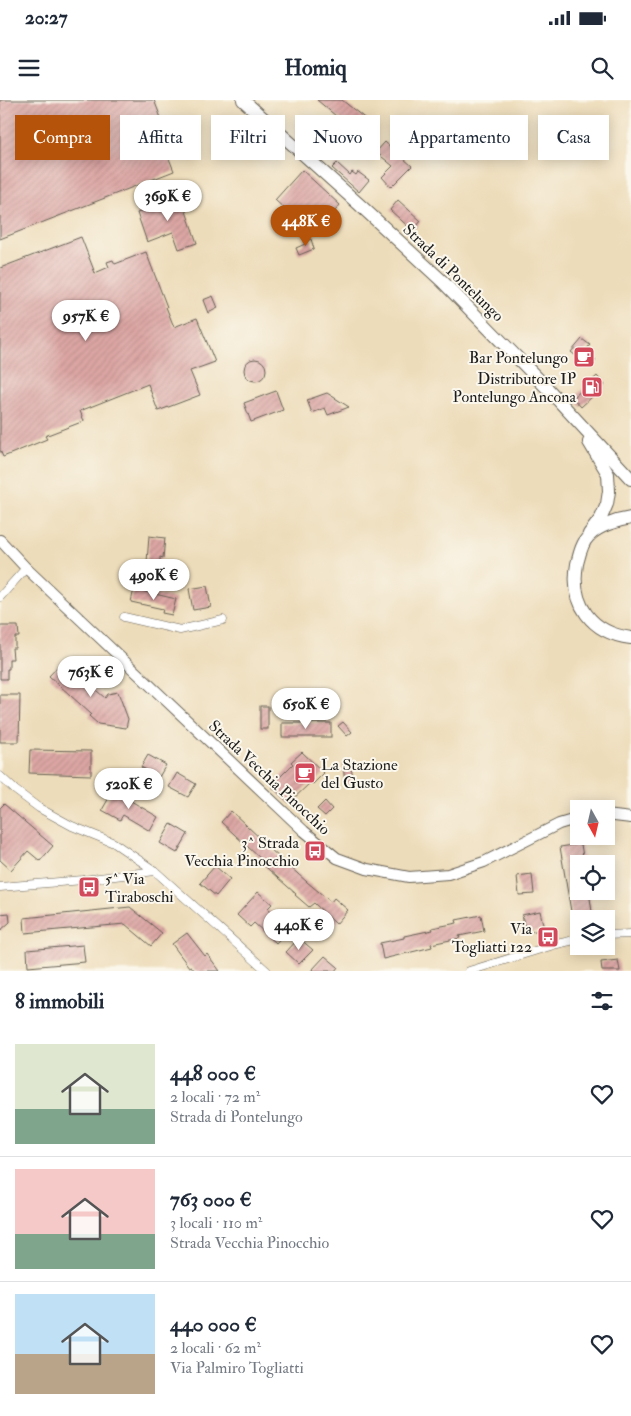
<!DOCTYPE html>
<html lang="it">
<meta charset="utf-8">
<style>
:root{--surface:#fff;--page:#f6f6f7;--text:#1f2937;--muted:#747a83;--line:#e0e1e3;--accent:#b45309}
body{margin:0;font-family:"IM FELL Double Pica",serif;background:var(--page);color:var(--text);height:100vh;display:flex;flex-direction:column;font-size:19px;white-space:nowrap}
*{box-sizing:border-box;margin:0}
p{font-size:16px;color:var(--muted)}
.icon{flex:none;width:28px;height:28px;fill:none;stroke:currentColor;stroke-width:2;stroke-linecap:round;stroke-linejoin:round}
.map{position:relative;height:871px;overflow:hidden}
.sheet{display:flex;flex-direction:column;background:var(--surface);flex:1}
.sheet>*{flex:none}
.hud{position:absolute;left:15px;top:15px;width:601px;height:45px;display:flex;gap:10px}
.needle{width:32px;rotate:172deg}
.controls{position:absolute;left:570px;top:700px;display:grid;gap:10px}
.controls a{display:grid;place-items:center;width:45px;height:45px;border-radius:0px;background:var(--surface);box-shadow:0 2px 12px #0003;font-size:25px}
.price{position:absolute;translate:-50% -42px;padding:0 11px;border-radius:18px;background:#fff;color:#222;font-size:16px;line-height:32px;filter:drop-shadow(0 1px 2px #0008)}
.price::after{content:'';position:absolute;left:50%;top:30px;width:15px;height:11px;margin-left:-8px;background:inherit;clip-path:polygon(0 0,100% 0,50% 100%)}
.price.current{background:var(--accent);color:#fff}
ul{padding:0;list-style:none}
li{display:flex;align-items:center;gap:15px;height:125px;padding:0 15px}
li+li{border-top:1px solid var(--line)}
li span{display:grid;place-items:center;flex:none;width:140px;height:100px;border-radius:0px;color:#555}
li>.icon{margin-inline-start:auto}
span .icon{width:60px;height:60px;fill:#fffc;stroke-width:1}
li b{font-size:21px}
h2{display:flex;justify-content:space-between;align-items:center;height:60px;padding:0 15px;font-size:21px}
.pill{padding:0 18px;border-radius:0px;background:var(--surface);box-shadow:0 2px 12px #0003;font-size:18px;line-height:45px}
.pill.current{background:var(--accent);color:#fff}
.status{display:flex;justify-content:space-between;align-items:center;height:35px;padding:0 25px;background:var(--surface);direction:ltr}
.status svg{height:14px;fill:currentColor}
header{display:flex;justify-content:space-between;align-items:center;height:65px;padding:0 15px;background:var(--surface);font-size:22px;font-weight:700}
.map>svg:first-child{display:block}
.building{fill:url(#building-hatch)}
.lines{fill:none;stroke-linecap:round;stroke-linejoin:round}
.minor-casing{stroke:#655f53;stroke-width:9}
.tertiary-casing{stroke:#655f53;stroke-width:12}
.primary-casing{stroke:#655f53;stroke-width:14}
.trunk-casing{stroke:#655f53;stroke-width:14}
.minor{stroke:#fff;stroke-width:8}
.tertiary{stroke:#fff;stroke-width:10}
.primary{stroke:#fff;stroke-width:12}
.trunk{stroke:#fff;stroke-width:12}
.labels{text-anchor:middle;stroke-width:4;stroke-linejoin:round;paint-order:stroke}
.street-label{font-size:16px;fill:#1c1c1c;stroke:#fbf7ec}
.poi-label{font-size:16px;fill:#1c1c1c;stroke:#fbf7ec;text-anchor:end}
</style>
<div class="status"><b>20:27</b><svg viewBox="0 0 49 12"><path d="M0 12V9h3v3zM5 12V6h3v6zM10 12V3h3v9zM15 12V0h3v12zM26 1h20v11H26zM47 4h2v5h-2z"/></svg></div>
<header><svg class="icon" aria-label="menu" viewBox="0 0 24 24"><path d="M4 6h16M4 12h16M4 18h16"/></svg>Homiq<svg class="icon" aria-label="search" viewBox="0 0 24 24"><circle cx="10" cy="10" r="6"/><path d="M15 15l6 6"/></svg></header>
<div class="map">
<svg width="631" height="871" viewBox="0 0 631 871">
<defs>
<pattern id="building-hatch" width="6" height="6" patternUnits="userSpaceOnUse" patternTransform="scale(1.25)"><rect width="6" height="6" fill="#dca6a4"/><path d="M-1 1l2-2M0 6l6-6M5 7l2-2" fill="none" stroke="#bc8e8d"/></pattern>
</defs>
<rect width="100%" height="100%" fill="#fbf7ec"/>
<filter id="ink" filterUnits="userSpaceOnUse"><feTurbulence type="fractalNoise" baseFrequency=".02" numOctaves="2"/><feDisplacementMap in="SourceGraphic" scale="10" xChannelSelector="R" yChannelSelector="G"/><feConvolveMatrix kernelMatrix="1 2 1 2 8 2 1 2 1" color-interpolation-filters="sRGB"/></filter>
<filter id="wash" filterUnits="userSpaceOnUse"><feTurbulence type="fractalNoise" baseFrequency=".0096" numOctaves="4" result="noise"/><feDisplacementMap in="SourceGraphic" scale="20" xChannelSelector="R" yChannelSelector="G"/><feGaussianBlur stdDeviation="1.12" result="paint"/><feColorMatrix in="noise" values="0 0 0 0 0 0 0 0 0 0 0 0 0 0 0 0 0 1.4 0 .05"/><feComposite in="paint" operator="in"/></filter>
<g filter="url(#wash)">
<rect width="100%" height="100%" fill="#eddcb9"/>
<g id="blocks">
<g class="building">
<polygon points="0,0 154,0 163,23 156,26 174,71 0,139"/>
<polygon points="317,0 342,0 373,25 362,38"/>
<polygon points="385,42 412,66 391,87 382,77 393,66 376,52"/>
<polygon points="337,63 350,75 352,72 356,75 358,72 369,80 359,92 332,68"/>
<polygon points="302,70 340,105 331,116 329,114 311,133 275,100"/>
<polygon points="180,94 197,143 179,149 173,132 147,142 137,113 163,104 161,101"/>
<polygon points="398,100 421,121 413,131 390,110"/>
<polygon points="81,137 95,173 109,167 107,162 113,160 115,164 146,152 167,207 166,207 174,227 197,218 215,262 190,271 200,295 158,311 148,284 80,311 84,321 45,336 47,339 3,357 0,350 0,168"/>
<polygon points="311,139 314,149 299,155 296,148 305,144 304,142"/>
<polygon points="213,196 218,208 208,213 203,200"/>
<polygon points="582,239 590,245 585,251 596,260 590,267 571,252"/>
<circle cx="255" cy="270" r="11"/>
<polygon points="597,276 605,285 581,307 573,298"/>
<polygon points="276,291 283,310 251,322 244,303"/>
<polygon points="327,293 349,307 328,315 325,308 312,313 307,300"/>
<polygon points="149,436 165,438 163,458 160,457 160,463 147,462"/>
<polygon points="207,486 211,507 193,510 189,489"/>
<polygon points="134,489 176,499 172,515 162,513 163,509 131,502"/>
<polygon points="0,526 18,526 19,537 15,537 15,548 12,548 13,559 9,559 9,569 7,569 7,579 0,579"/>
<polygon points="63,561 105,598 108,594 118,592 128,619 126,628 98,624 89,616 91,614 49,576"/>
<polygon points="0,595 20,595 19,642 0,642"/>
<rect x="260" y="606" width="8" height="23"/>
<polygon points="343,622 352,632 347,636 338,626"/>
<rect x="282" y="623" width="49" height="14"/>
<polygon points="30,650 91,651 91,675 29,673"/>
<polygon points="302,652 324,673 313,684 311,682 289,703 271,686 293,664 291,662"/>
<polygon points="148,655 166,665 159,677 141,667"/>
<polygon points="351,662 353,684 345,685 343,663"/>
<polygon points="177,673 196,684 188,697 169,687"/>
<polygon points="114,689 132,699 131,701 158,717 150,731 123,715 120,720 102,710"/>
<polygon points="325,701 332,709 325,716 317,709"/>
<polygon points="4,704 53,746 40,761 28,751 11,770 0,760 0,708"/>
<polygon points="231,711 262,740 261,741 307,782 331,802 334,798 348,810 336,824 314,803 309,807 295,795 296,794 259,761 261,759 221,722"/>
<polygon points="171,724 188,734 177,753 160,743"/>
<polygon points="581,744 584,764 579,764 579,791 589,791 593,819 579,819 579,822 573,823 560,747"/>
<polygon points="215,766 230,779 216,796 200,783"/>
<polygon points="532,774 534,794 519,795 517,776"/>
<polygon points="258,792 272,804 267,809 289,829 276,843 254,823 250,827 237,815"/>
<polygon points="130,807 162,833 151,846 125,824 25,833 24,818"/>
<polygon points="540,811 544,829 526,833 522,815"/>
<polygon points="9,813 10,822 0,831 0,814"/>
<polygon points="481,815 484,831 459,836 460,838 431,844 432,847 383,859 380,843 404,838 404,836 433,830 432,828 457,823 456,820"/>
<polygon points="187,833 205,856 207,854 220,871 195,871 191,866 189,867 172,844"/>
<polygon points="299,838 313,850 299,864 286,852"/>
<polygon points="83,845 85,862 28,867 27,850"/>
<polygon points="325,856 338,867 335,871 311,871"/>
<polygon points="618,860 620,871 602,871 601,862"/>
</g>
</g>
</g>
<g filter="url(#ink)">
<use href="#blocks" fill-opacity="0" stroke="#655f53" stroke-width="1"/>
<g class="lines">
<g class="minor-casing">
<g id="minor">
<polyline points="0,497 26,468"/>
<polyline points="124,517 180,530 223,520"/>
<polyline points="0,676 15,690 39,708 72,726 114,743 155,771 267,871"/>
<polyline points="0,787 83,780 155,771"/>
<polyline points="606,835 631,834"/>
<polyline points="469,871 557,844 579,839"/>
</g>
</g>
<g class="tertiary-casing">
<g id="tertiary">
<polyline points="0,440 26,468 304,731 337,758 367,769 409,777 448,774 484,762 559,724 579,718"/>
<polyline points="606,715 631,718"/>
</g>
</g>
<g class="primary-casing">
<g id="primary">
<polyline points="243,0 362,107 442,181 547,288 631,379"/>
<polyline points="589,434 601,418 607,404 609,391 608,374 589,342"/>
</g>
</g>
<g class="trunk-casing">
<path id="trunk" d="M631,418C618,420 598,426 589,436C582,442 579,456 577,464C570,504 591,533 631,538"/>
</g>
<use href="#minor" class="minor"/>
<use href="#tertiary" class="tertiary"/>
<use href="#primary" class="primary"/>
<use href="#trunk" class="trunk"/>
</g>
</g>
<defs>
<g id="cafe-square" transform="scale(1.125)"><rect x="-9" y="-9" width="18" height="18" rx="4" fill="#d1495b" stroke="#fbf7ec"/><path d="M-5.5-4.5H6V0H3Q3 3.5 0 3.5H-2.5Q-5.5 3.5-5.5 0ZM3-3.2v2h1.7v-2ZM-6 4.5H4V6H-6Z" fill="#fff"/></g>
<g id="fuel-square" transform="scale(1.125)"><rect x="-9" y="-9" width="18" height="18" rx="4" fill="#d1495b" stroke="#fbf7ec"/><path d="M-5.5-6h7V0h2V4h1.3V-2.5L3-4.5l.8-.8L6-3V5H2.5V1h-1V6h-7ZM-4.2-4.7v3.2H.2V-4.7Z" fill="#fff"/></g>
<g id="bus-square" transform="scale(1.125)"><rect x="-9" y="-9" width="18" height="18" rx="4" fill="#d1495b" stroke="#fbf7ec"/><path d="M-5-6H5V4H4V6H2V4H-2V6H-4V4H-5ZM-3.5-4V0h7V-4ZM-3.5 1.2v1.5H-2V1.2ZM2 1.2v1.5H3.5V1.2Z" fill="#fff"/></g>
</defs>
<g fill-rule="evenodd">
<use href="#cafe-square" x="584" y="257"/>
<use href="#fuel-square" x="592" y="287"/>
<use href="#cafe-square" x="305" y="673"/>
<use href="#bus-square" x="315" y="751"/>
<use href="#bus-square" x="89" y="787"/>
<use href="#bus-square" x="548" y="837"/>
</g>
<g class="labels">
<g class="street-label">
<text transform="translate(454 172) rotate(44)" y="6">Strada di Pontelungo</text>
<text transform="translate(270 677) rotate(43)" y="6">Strada Vecchia Pinocchio</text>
</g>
<g class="poi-label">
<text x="568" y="263">Bar Pontelungo</text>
<text x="576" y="284">Distributore IP<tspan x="576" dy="18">Pontelungo Ancona</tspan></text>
<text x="321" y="670" text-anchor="start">La Stazione<tspan x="321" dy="18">del Gusto</tspan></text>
<text x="299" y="748">3^ Strada<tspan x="299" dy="18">Vecchia Pinocchio</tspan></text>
<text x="105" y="784" text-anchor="start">5^ Via<tspan x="105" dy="18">Tiraboschi</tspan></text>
<text x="532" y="834">Via<tspan x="532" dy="18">Togliatti 122</tspan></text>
</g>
</g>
</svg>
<div class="controls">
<a><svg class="needle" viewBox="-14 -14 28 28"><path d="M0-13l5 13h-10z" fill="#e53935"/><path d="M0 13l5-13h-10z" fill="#747a83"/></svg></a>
<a><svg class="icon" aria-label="locate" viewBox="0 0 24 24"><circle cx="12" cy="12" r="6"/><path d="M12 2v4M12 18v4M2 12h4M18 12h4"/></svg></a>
<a><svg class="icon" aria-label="layers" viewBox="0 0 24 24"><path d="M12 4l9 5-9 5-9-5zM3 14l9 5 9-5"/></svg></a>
</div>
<b class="price" style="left:168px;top:122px">369K €</b>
<b class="price current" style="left:306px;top:147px">448K €</b>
<b class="price" style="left:86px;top:242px">957K €</b>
<b class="price" style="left:154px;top:501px">490K €</b>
<b class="price" style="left:91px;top:598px">763K €</b>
<b class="price" style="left:306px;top:630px">650K €</b>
<b class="price" style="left:129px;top:710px">520K €</b>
<b class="price" style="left:299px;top:851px">440K €</b>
<div class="hud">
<a class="pill current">Compra</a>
<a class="pill">Affitta</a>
<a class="pill">Filtri</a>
<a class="pill">Nuovo</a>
<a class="pill">Appartamento</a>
<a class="pill">Casa</a>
</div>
</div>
<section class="sheet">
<h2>8 immobili<svg class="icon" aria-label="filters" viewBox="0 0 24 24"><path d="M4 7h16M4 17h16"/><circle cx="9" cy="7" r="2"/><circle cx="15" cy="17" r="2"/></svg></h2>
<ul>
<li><span style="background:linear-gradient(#dfe7d0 65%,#7fa58c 0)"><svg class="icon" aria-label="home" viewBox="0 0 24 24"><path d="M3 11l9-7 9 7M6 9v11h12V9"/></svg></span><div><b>448 000 €</b><p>2 locali · 72 m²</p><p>Strada di Pontelungo</p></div><svg class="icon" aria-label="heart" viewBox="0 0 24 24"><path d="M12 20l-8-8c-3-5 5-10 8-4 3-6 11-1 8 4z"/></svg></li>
<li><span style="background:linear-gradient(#f6c9c9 65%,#7fa58c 0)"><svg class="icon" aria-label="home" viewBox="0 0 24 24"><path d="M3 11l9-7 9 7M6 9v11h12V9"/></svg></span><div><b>763 000 €</b><p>3 locali · 110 m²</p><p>Strada Vecchia Pinocchio</p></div><svg class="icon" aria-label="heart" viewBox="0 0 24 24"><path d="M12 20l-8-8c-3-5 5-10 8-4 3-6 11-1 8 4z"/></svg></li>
<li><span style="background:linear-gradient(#bfe0f5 60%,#b9a48a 0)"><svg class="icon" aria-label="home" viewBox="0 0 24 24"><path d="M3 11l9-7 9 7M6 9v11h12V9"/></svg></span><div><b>440 000 €</b><p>2 locali · 62 m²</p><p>Via Palmiro Togliatti</p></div><svg class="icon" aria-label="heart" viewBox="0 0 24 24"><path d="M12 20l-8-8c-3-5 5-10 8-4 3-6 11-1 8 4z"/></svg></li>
</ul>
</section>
